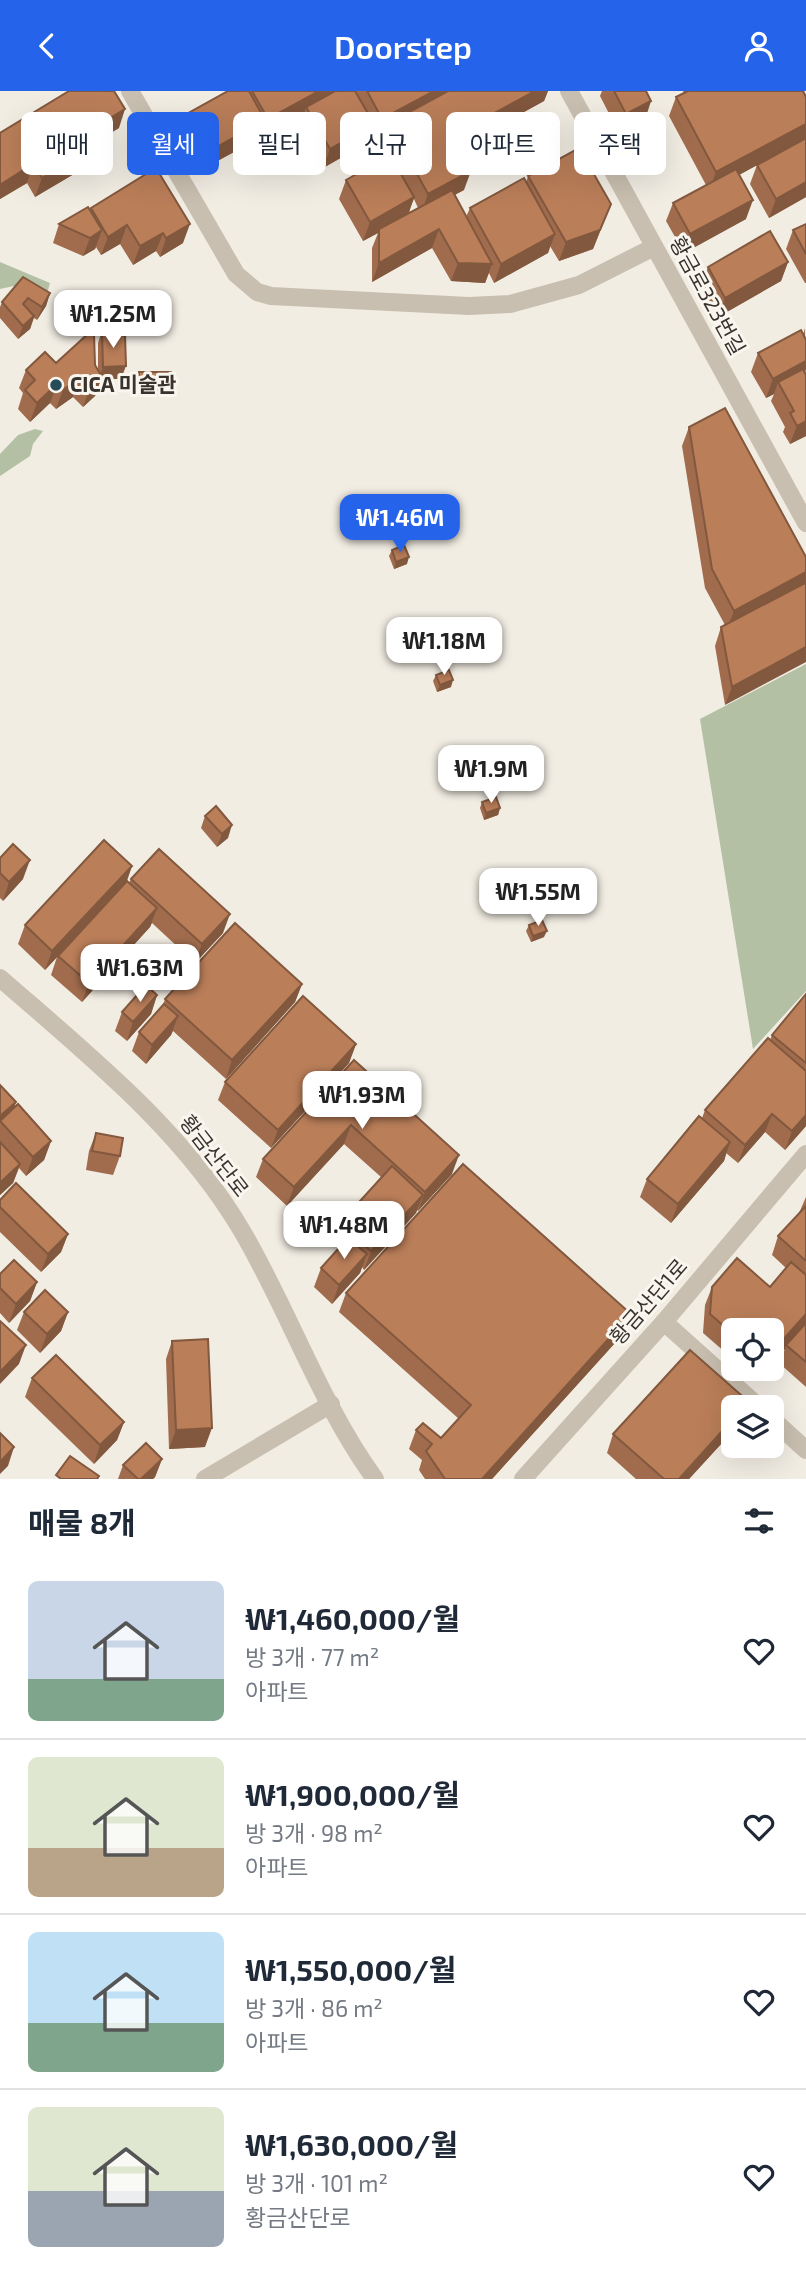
<!DOCTYPE html>
<html lang="ko">
<meta charset="utf-8">
<style>
:root{--surface:#fff;--page:#f6f6f7;--text:#1f2937;--muted:#747a83;--line:#e0e1e3;--accent:#2563eb}
body{margin:0;font-family:"Exo 2","Noto Sans KR",sans-serif;background:var(--page);color:var(--text);height:100vh;display:flex;flex-direction:column;font-size:26px;white-space:nowrap}
*{box-sizing:border-box;margin:0}
p{font-size:23px;color:var(--muted)}
.icon{flex:none;width:38px;height:38px;fill:none;stroke:currentColor;stroke-width:2;stroke-linecap:round;stroke-linejoin:round}
.map{position:relative;height:1388px;overflow:hidden}
.sheet{display:flex;flex-direction:column;background:var(--surface);flex:1}
.sheet>*{flex:none}
.banner{position:absolute;left:21px;top:21px;width:765px;height:63px;display:flex;gap:14px}
.tools{position:absolute;left:721px;top:1227px;display:grid;gap:14px}
.tools a{display:grid;place-items:center;width:63px;height:63px;border-radius:10px;background:var(--surface);box-shadow:0 7px 28px #0002;font-size:35px}
.price{position:absolute;translate:-50% -60px;padding:0 16px;border-radius:14px;background:#fff;color:#222;font-size:23px;line-height:46px;filter:drop-shadow(0 2px 4px #0008)}
.price::after{content:'';position:absolute;left:50%;top:42px;width:21px;height:16px;margin-left:-10px;background:inherit;clip-path:polygon(0 0,100% 0,50% 100%)}
.price.active{background:var(--accent);color:#fff}
ul{padding:0;list-style:none}
li{display:flex;align-items:center;gap:21px;height:175px;padding:0 28px}
li+li{border-top:2px solid var(--line)}
li span{display:grid;place-items:center;flex:none;width:196px;height:140px;border-radius:10px;color:#555}
li>.icon{margin-inline-start:auto}
span .icon{width:84px;height:84px;fill:#fffc;stroke-width:1}
li b{font-size:30px}
h2{display:flex;justify-content:space-between;align-items:center;height:84px;padding:0 28px;font-size:30px}
.tag{padding:0 24px;border-radius:10px;background:var(--surface);box-shadow:0 7px 28px #0002;font-size:24px;line-height:63px}
.tag.active{background:var(--accent);color:#fff}
header{display:flex;justify-content:space-between;align-items:center;height:91px;padding:0 28px;background:var(--accent);color:#fff;font-size:32px;font-weight:600}
.map>svg:first-child{display:block}
.green{fill:#b3c0a4}
.lines{fill:none;stroke-linecap:round;stroke-linejoin:round}
.minor{stroke:#c9bfb0;stroke-width:18}
.tertiary{stroke:#c9bfb0;stroke-width:18}
.wall{fill:#a06c4d;fill-rule:evenodd}
.shaded-wall{fill:#82583e}
.building{fill:#ba7e59;stroke:#82583e;stroke-width:2}
.poi-dot{fill:#264d57;stroke:#f9f6ef;stroke-width:2.5}
.labels{text-anchor:middle;stroke-width:6;stroke-linejoin:round;paint-order:stroke}
.street-label{font-size:21px;fill:#39322d;stroke:#f9f6ef}
.poi-label{font-size:21px;font-weight:bold;fill:#39322d;stroke:#f9f6ef;text-anchor:start}
</style>
<header><svg class="icon" aria-label="back" viewBox="0 0 24 24"><path d="M15 5l-7 7 7 7"/></svg>Doorstep<svg class="icon" aria-label="person" viewBox="0 0 24 24"><circle cx="12" cy="8" r="4"/><path d="M4 21q1-7 8-7t8 7"/></svg></header>
<div class="map">
<svg width="806" height="1388" viewBox="0 0 806 1388">
<rect width="100%" height="100%" fill="#f2ede3"/>
<g class="green">
<polygon points="0,171 50,192 46,207 14,195 0,198"/>
<polygon points="35,338 43,340 33,353 30,365 0,385 0,363 18,344"/>
<polygon points="806,573 806,900 753,958 700,628"/>
</g>
<g class="lines">
<g class="minor">
<polyline points="130,0 236,183 257,201 271,205 469,215 510,213 579,194 654,156"/>
<polyline points="569,0 806,432"/>
<polyline points="664,1231 759,1316"/>
<polyline points="772,1328 806,1359"/>
<polyline points="205,1388 331,1313"/>
<polyline points="523,1388 664,1231 806,1063"/>
</g>
<path class="tertiary" d="M0,887C87,963 183,1039 242,1140C289,1220 320,1312 375,1388"/>
</g>
<g class="wall">
<path d="M228,0H548L544,10L458,57L464,99L454,104L466,126L470,117L526,92L528,85L611,113L593,158L559,170L550,155L548,162L494,192L489,182L485,192L451,190L432,157L372,191V157L378,142L363,150L339,108L346,89L389,64L382,51L386,41L375,46L372,40L367,52L323,77L300,35L304,23L261,47L259,44L258,48L199,80L178,42L185,24ZM414,108L418,117L408,122Z"/>
<polygon points="602,0 646,0 645,29 619,42 600,5"/>
<polygon points="683,0 803,0 806,106 769,127 750,93 757,74 739,84 746,128 684,162 666,130 673,112 706,94 669,25 676,6 684,2"/>
<polygon points="119,37 83,58 85,61 79,80 35,106 27,92 0,108 0,42"/>
<polygon points="156,77 183,152 160,166 156,160 133,174 120,153 101,164 96,156 95,158 83,165 53,152 59,133 90,119 91,117"/>
<polygon points="806,133 806,192 805,192 786,158 793,139"/>
<polygon points="788,171 781,190 718,226 701,195 708,176"/>
<polygon points="50,202 46,215 37,229 34,227 30,238 18,248 0,227 0,216 2,211"/>
<polygon points="805,237 806,345 790,353 783,341 785,336 771,310 774,303 766,307 751,281 758,262 803,244"/>
<polygon points="102,239 113,245 121,288 101,288 95,305 83,316 73,306 56,318 50,312 30,331 18,318 23,302 19,297 26,279 56,272 95,274 98,279 98,252"/>
<polygon points="139,281 171,292 166,304 135,305 135,294"/>
<polygon points="689,336 806,466 725,614 715,555 721,536 725,534 705,497 682,355"/>
<polygon points="392,459 407,473 394,478 389,465"/>
<polygon points="436,584 451,596 437,601 433,590"/>
<polygon points="482,711 500,717 498,724 484,729 480,717"/>
<polygon points="205,725 228,747 217,756 201,737"/>
<polygon points="0,767 23,788 3,810 0,807"/>
<polygon points="132,775 127,790 129,792 131,788 223,842 195,872 152,832 150,836 82,911 51,884 57,866 45,879 18,853 25,834"/>
<polygon points="529,834 544,846 531,851 526,840"/>
<polygon points="302,893 295,911 226,988 173,940 171,944 146,973 132,960 139,941 163,914 165,908"/>
<polygon points="806,903 806,1035 785,1059 765,1041 738,1072 726,1062 724,1070 671,1132 640,1106 647,1088 702,1027 705,1019 770,949 772,944"/>
<polygon points="157,904 151,923 127,950 115,940 122,921"/>
<polygon points="356,953 349,972 271,1057 218,1009 225,991"/>
<polygon points="354,969 452,1083 418,1120 417,1119 416,1122 364,1179 362,1176 360,1182 332,1213 314,1196 321,1177 340,1156 333,1150 340,1132 381,1086 344,1053 287,1115 256,1086 263,1068"/>
<polygon points="0,994 16,1011 14,1017 51,1050 44,1069 26,1085 19,1077 13,1092 0,1104"/>
<polygon points="96,1042 120,1065 113,1084 86,1079 89,1060"/>
<polygon points="806,1106 806,1296 779,1272 785,1258 772,1272 772,1239 733,1239 733,1268 703,1242 705,1214 712,1196 770,1196 786,1177 772,1164 778,1145 799,1122"/>
<polygon points="0,1109 68,1143 61,1161 41,1181 0,1141"/>
<polygon points="0,1183 37,1191 30,1210 9,1232 0,1222"/>
<polygon points="346,1202 624,1242 492,1388 425,1388 419,1379 422,1369 409,1358 416,1339 441,1347 459,1328 339,1221"/>
<polygon points="24,1221 68,1221 61,1240 40,1262 17,1239"/>
<polygon points="172,1250 205,1356 169,1358 166,1268"/>
<polygon points="744,1278 767,1278 757,1289"/>
<polygon points="32,1287 124,1331 117,1349 94,1373 25,1306"/>
<polygon points="749,1311 747,1316 733,1316 733,1340 689,1388 636,1388 607,1362 613,1343"/>
<polygon points="162,1368 155,1386 153,1388 118,1388 123,1374"/>
</g>
<g class="shaded-wall">
<polygon points="319,0 342,0 306,16 304,23 261,47 268,28"/>
<polygon points="434,0 461,0 389,32 386,41 375,46 382,28"/>
<polygon points="535,0 548,0 544,10 445,64 452,45"/>
<polygon points="651,10 645,29 619,42 626,23"/>
<polygon points="125,18 119,37 70,66 77,47"/>
<polygon points="265,29 258,48 199,80 206,62"/>
<polygon points="374,33 367,52 323,77 330,58"/>
<polygon points="806,33 806,48 709,100 716,81"/>
<polygon points="85,61 79,80 35,106 42,87"/>
<polygon points="33,73 27,92 0,108 0,94"/>
<polygon points="471,80 464,99 421,122 428,103"/>
<polygon points="806,91 806,106 769,127 776,108"/>
<polygon points="414,106 408,125 379,138 378,142 363,150 370,131"/>
<polygon points="753,109 746,128 684,162 690,143"/>
<polygon points="611,113 593,158 559,170 566,151"/>
<polygon points="190,133 183,152 160,166 166,147"/>
<polygon points="127,134 120,153 101,164 108,146"/>
<polygon points="439,138 432,157 372,191 379,172"/>
<polygon points="102,139 95,158 83,165 90,147"/>
<polygon points="163,142 156,160 133,174 140,155"/>
<polygon points="555,143 548,162 494,192 501,173"/>
<polygon points="788,171 781,190 718,226 725,207"/>
<polygon points="458,172 492,173 485,192 451,190"/>
<polygon points="50,202 46,215 37,229 42,216"/>
<polygon points="34,225 30,238 18,248 23,235"/>
<polygon points="806,270 806,278 803,287 778,291 774,303 766,307 773,288"/>
<polygon points="126,275 121,288 101,288 95,305 83,316 90,297 98,288 103,276"/>
<polygon points="80,287 73,306 56,318 63,299"/>
<polygon points="139,292 171,292 166,304 135,305"/>
<polygon points="57,293 50,312 30,331 37,312"/>
<polygon points="806,330 806,345 790,353 797,335"/>
<polygon points="409,466 407,473 394,478 396,471"/>
<polygon points="806,481 806,495 727,538 734,520"/>
<polygon points="806,556 806,571 725,614 732,596"/>
<polygon points="453,589 451,596 437,601 440,594"/>
<polygon points="500,717 498,724 484,729 486,722"/>
<polygon points="232,734 228,747 217,756 222,743"/>
<polygon points="30,769 23,788 3,810 9,791"/>
<polygon points="132,775 125,794 45,879 52,860"/>
<polygon points="157,817 150,836 82,911 89,892"/>
<polygon points="230,823 223,842 195,872 202,853"/>
<polygon points="547,840 544,846 531,851 533,845"/>
<polygon points="302,893 295,911 226,988 232,969"/>
<polygon points="157,904 151,923 127,950 133,931"/>
<polygon points="178,925 171,944 146,973 152,954"/>
<polygon points="356,953 349,972 271,1057 278,1039"/>
<polygon points="16,1011 9,1030 0,1030 0,1025"/>
<polygon points="772,1023 765,1041 738,1072 745,1054"/>
<polygon points="806,1024 806,1035 785,1059 792,1040"/>
<polygon points="351,1034 344,1053 287,1115 294,1096"/>
<polygon points="51,1050 44,1069 26,1085 33,1066"/>
<polygon points="730,1051 724,1070 671,1132 678,1113"/>
<polygon points="459,1064 452,1083 418,1120 425,1101"/>
<polygon points="20,1073 13,1092 0,1104 0,1092"/>
<polygon points="423,1104 416,1122 364,1179 371,1160"/>
<polygon points="68,1143 61,1161 41,1181 48,1163"/>
<polygon points="367,1163 360,1182 332,1213 339,1194"/>
<polygon points="37,1191 30,1210 9,1232 16,1213"/>
<polygon points="68,1221 61,1240 40,1262 47,1243"/>
<polygon points="631,1223 624,1242 492,1388 482,1388"/>
<polygon points="806,1223 806,1234 786,1254 785,1258 772,1272 772,1261"/>
<polygon points="26,1254 19,1273 0,1293 0,1281"/>
<polygon points="761,1278 767,1278 757,1289"/>
<polygon points="733,1328 733,1340 689,1388 679,1388"/>
<polygon points="124,1331 117,1349 94,1373 100,1354"/>
<polygon points="212,1337 205,1356 169,1358 176,1339"/>
<polygon points="14,1356 8,1375 0,1383 0,1371"/>
<polygon points="162,1368 155,1386 153,1388 141,1388"/>
</g>
<g class="building">
<polygon points="69,0 114,0 125,18 77,47 85,61 42,87 33,73 0,94 0,42"/>
<polygon points="228,0 249,0 265,29 206,62 185,24"/>
<polygon points="252,0 319,0 268,28"/>
<polygon points="335,0 355,0 374,33 330,58 306,16"/>
<polygon points="367,0 434,0 382,28"/>
<polygon points="448,0 535,0 452,45 471,80 428,103 389,32"/>
<polygon points="614,0 646,0 651,10 626,23"/>
<polygon points="688,0 803,0 806,6 806,33 716,81 676,6"/>
<polygon points="806,47 806,91 776,108 757,74"/>
<polygon points="579,57 611,113 600,139 566,151 528,85"/>
<polygon points="390,64 414,106 370,131 346,89"/>
<polygon points="156,77 190,133 166,147 163,142 140,155 127,134 108,146 91,117"/>
<polygon points="736,78 753,109 690,143 673,112"/>
<polygon points="524,87 555,143 501,173 470,117"/>
<polygon points="452,99 492,173 458,172 439,138 379,172 379,138"/>
<polygon points="88,116 102,139 90,147 59,133"/>
<polygon points="806,133 806,163 793,139"/>
<polygon points="770,140 788,171 725,207 708,176"/>
<polygon points="23,186 50,202 42,216 28,207 23,213 34,225 23,235 2,211"/>
<polygon points="102,239 113,239 113,245 125,244 126,275 103,276"/>
<polygon points="801,239 806,249 806,270 773,288 758,262"/>
<polygon points="90,241 94,243 95,274 102,286 90,297 80,287 63,299 57,293 37,312 25,299 35,289 26,279 45,261 56,272"/>
<polygon points="803,278 806,284 806,330 797,335 790,322 794,320 778,291"/>
<rect x="139" y="281" width="32" height="11"/>
<polygon points="725,317 806,466 806,481 734,520 712,478 689,336"/>
<polygon points="404,454 409,466 396,471 392,459"/>
<polygon points="805,492 806,494 806,556 732,596 721,536"/>
<polygon points="449,579 453,589 440,594 436,584"/>
<polygon points="496,706 500,717 486,722 482,711"/>
<polygon points="216,715 232,734 222,743 205,725"/>
<polygon points="104,749 132,775 52,860 25,834"/>
<polygon points="13,753 30,769 9,791 0,782 0,767"/>
<polygon points="159,758 230,823 202,853 131,788"/>
<polygon points="127,790 157,817 89,892 58,865"/>
<polygon points="542,829 547,840 533,845 529,834"/>
<polygon points="235,832 302,893 232,969 165,908"/>
<polygon points="146,894 157,904 133,931 122,921"/>
<polygon points="806,903 806,972 772,944"/>
<polygon points="303,905 356,953 278,1039 225,991"/>
<polygon points="164,913 178,925 152,954 139,941"/>
<polygon points="768,947 806,980 806,1024 792,1040 772,1023 745,1054 705,1019"/>
<polygon points="354,969 459,1064 425,1101 351,1034 294,1096 263,1068"/>
<polygon points="0,994 16,1011 0,1025"/>
<polygon points="18,1013 51,1050 33,1066 0,1030"/>
<polygon points="699,1025 730,1051 678,1113 647,1088"/>
<polygon points="96,1042 123,1047 120,1065 92,1060"/>
<polygon points="0,1051 20,1073 0,1092"/>
<polygon points="463,1073 631,1223 482,1388 445,1388 426,1360 432,1353 416,1339 423,1332 441,1347 471,1314 346,1202"/>
<polygon points="392,1075 423,1104 371,1160 340,1132"/>
<polygon points="16,1092 68,1143 48,1163 0,1116 0,1109"/>
<polygon points="806,1115 806,1170 778,1145"/>
<polygon points="348,1147 367,1163 339,1194 321,1177"/>
<polygon points="737,1167 770,1196 791,1171 806,1184 806,1223 772,1261 772,1239 733,1239 733,1243 710,1223 712,1196"/>
<polygon points="14,1169 37,1191 16,1213 0,1197 0,1183"/>
<polygon points="45,1199 68,1221 47,1243 24,1221"/>
<polygon points="0,1230 26,1254 0,1281"/>
<polygon points="806,1232 806,1271 786,1254"/>
<polygon points="208,1248 212,1337 176,1339 172,1250"/>
<polygon points="690,1259 749,1311 744,1316 733,1316 733,1328 679,1388 664,1388 613,1343"/>
<polygon points="56,1264 124,1331 100,1354 32,1287"/>
<polygon points="0,1342 14,1356 0,1371"/>
<polygon points="146,1352 162,1368 141,1388 138,1388 123,1374"/>
<polygon points="70,1365 99,1385 97,1388 61,1388 56,1384"/>
</g>
<circle class="poi-dot" cx="56" cy="294" r="7"/>
<g class="labels">
<g class="street-label">
<text transform="translate(707 205) rotate(61)" y="7">황금로323번길</text>
<text transform="translate(214 1065) rotate(52)" y="7">황금산단로</text>
<text transform="translate(649 1211) rotate(-49)" y="7">황금산단1로</text>
</g>
<g class="poi-label">
<text x="70" y="301">CICA 미술관</text>
</g>
</g>
</svg>
<div class="tools">
<a><svg class="icon" aria-label="locate" viewBox="0 0 24 24"><circle cx="12" cy="12" r="6"/><path d="M12 2v4M12 18v4M2 12h4M18 12h4"/></svg></a>
<a><svg class="icon" aria-label="layers" viewBox="0 0 24 24"><path d="M12 4l9 5-9 5-9-5zM3 14l9 5 9-5"/></svg></a>
</div>
<b class="price" style="left:113px;top:259px">₩1.25M</b>
<b class="price active" style="left:400px;top:463px">₩1.46M</b>
<b class="price" style="left:444px;top:586px">₩1.18M</b>
<b class="price" style="left:491px;top:714px">₩1.9M</b>
<b class="price" style="left:538px;top:837px">₩1.55M</b>
<b class="price" style="left:140px;top:913px">₩1.63M</b>
<b class="price" style="left:362px;top:1040px">₩1.93M</b>
<b class="price" style="left:344px;top:1170px">₩1.48M</b>
<div class="banner">
<a class="tag">매매</a>
<a class="tag active">월세</a>
<a class="tag">필터</a>
<a class="tag">신규</a>
<a class="tag">아파트</a>
<a class="tag">주택</a>
</div>
</div>
<section class="sheet">
<h2>매물 8개<svg class="icon" aria-label="filters" viewBox="0 0 24 24"><path d="M4 7h16M4 17h16"/><circle cx="9" cy="7" r="2"/><circle cx="15" cy="17" r="2"/></svg></h2>
<ul>
<li><span style="background:linear-gradient(#c9d6e8 70%,#7fa58c 0)"><svg class="icon" aria-label="home" viewBox="0 0 24 24"><path d="M3 11l9-7 9 7M6 9v11h12V9"/></svg></span><div><b>₩1,460,000/월</b><p>방 3개 · 77 m²</p><p>아파트</p></div><svg class="icon" aria-label="heart" viewBox="0 0 24 24"><path d="M12 20l-8-8c-3-5 5-10 8-4 3-6 11-1 8 4z"/></svg></li>
<li><span style="background:linear-gradient(#dfe7d0 65%,#b9a48a 0)"><svg class="icon" aria-label="home" viewBox="0 0 24 24"><path d="M3 11l9-7 9 7M6 9v11h12V9"/></svg></span><div><b>₩1,900,000/월</b><p>방 3개 · 98 m²</p><p>아파트</p></div><svg class="icon" aria-label="heart" viewBox="0 0 24 24"><path d="M12 20l-8-8c-3-5 5-10 8-4 3-6 11-1 8 4z"/></svg></li>
<li><span style="background:linear-gradient(#bfe0f5 65%,#7fa58c 0)"><svg class="icon" aria-label="home" viewBox="0 0 24 24"><path d="M3 11l9-7 9 7M6 9v11h12V9"/></svg></span><div><b>₩1,550,000/월</b><p>방 3개 · 86 m²</p><p>아파트</p></div><svg class="icon" aria-label="heart" viewBox="0 0 24 24"><path d="M12 20l-8-8c-3-5 5-10 8-4 3-6 11-1 8 4z"/></svg></li>
<li><span style="background:linear-gradient(#dfe7d0 60%,#9aa5b1 0)"><svg class="icon" aria-label="home" viewBox="0 0 24 24"><path d="M3 11l9-7 9 7M6 9v11h12V9"/></svg></span><div><b>₩1,630,000/월</b><p>방 3개 · 101 m²</p><p>황금산단로</p></div><svg class="icon" aria-label="heart" viewBox="0 0 24 24"><path d="M12 20l-8-8c-3-5 5-10 8-4 3-6 11-1 8 4z"/></svg></li>
</ul>
</section>
